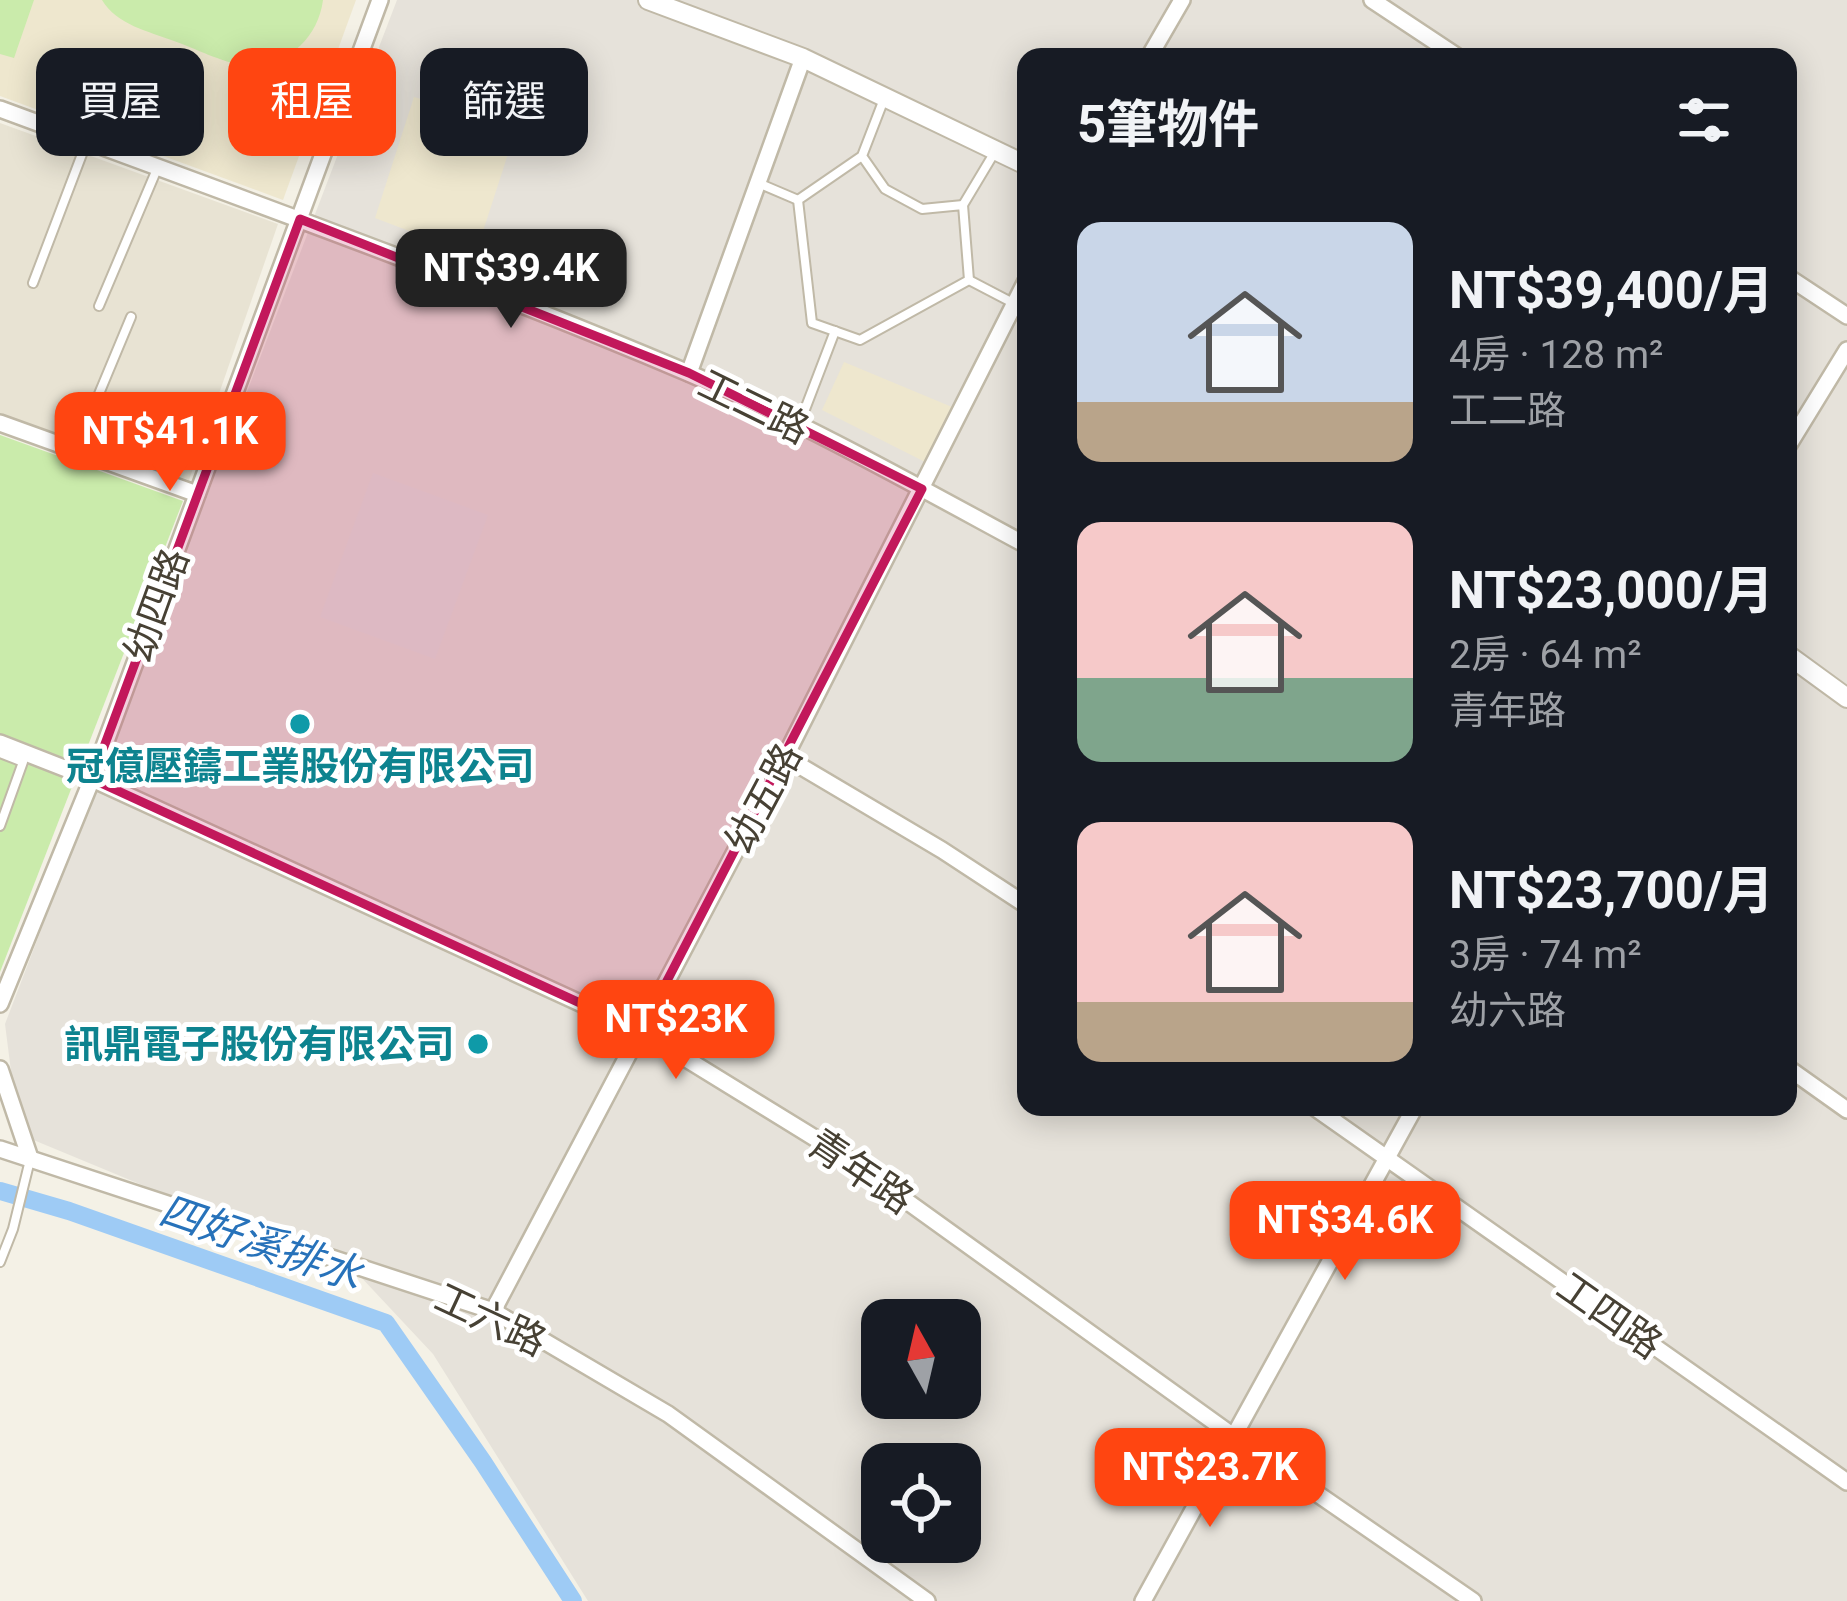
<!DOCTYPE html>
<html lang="zh-TW">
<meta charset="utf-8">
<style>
:root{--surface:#171b24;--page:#242831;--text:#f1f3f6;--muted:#9ea1a6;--accent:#ff4511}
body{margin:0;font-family:Roboto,"Noto Sans TC",sans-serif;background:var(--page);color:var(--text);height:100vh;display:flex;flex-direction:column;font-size:45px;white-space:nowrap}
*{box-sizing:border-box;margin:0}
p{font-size:39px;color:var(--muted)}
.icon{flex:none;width:66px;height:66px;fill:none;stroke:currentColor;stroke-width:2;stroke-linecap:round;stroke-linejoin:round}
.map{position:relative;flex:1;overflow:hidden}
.panel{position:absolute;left:1017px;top:48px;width:780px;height:1068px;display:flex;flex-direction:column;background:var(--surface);border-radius:24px;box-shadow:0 6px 30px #0003}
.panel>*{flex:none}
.guide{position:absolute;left:36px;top:48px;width:801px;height:108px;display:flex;gap:24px}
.needle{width:78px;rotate:352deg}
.tools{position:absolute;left:861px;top:1299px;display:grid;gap:24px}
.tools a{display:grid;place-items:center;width:120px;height:120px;border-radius:24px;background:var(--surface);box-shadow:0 6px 30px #0003;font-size:60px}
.price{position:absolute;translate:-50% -102px;padding:0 27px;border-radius:24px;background:var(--accent);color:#fff;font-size:39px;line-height:78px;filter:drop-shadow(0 3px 6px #0008)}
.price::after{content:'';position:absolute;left:50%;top:72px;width:36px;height:27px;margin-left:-18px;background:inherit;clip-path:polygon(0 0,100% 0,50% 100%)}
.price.current{background:#222;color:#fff}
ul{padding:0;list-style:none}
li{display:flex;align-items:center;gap:36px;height:300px;padding:0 60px}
li span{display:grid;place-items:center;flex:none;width:336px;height:240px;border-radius:24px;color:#555}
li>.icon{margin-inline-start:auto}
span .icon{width:144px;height:144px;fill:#fffc;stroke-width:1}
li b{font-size:51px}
h2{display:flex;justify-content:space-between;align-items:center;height:144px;padding:0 60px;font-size:51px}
.pill{padding:0 42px;border-radius:24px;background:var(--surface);box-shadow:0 6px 30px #0003;font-size:42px;line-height:108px}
.pill.current{background:var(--accent);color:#fff}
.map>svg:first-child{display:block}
.residential{fill:#e8e3d3}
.industrial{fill:#e6e2da;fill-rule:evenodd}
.education{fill:#eee7ce}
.green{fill:#caebab}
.parking{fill:#e4e2de}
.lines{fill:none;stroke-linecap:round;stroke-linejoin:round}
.canal{stroke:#9ecbf5;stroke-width:18}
.service-casing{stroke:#c0b9a7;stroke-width:12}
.minor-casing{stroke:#c0b9a7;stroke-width:20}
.tertiary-casing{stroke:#c0b9a7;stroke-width:22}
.service{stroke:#fff;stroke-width:8}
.minor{stroke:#fff;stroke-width:15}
.tertiary{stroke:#fff;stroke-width:18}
.marked{fill:#c2185b;fill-opacity:0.2;stroke:#c2185b;stroke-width:9;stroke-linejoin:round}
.culture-dot{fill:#0f9aa8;stroke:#fff;stroke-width:4.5}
.labels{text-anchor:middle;stroke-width:10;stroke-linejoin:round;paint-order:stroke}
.street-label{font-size:39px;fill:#474134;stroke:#fff}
.culture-label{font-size:39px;font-weight:bold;fill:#0d838f;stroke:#fff}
.water-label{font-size:42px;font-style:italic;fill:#2772ba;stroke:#fff}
</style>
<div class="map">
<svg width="1847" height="1601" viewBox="0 0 1847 1601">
<rect width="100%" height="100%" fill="#f4f1e6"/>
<polygon class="residential" points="0,123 278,224 189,480 0,414"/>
<path class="industrial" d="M397,0H1847V1601H588L433,1354L359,1275L19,1134L5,1024ZM1026,57H1788V1107H1026ZM882,1320H960V1398H882ZM882,1464H960V1542H882Z"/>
<g class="education">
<polygon points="0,0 356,0 283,200 0,96"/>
<polygon points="414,97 517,126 475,256 375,218"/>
<polygon points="844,362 952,407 927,463 822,410"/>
</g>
<g class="green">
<polygon points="0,0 34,0 14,58 0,54"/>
<path d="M102,0H323C318,39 286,68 245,65C222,63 195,48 174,41C148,31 117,25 102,0Z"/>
<polygon points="0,435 183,501 0,972"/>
</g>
<polygon class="parking" points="373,473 488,515 435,659 320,617"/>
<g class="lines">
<polyline class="canal" points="0,1191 69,1211 386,1323 483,1462 573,1601"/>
<g class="service-casing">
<g id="service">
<polyline points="862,156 885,189 922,209 963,205 969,280 860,340 812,323 798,200 862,156 884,99"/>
<polyline points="758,183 798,200"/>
<polyline points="963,205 996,150"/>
<polyline points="969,280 1015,304"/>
<polyline points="33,283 87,141"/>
<polyline points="99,306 157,169"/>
<polyline points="799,425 835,331"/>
<polyline points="76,449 131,317"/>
<polyline points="0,753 23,762 0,826"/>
<polyline points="0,1262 13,1229 30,1160"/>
</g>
</g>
<g class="minor-casing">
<g id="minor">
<polyline points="1372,0 1458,57"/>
<polyline points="1149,57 1182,0"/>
<path d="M0,109C230,194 461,277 686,372C803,422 915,485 1026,545"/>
<polyline points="1788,277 1847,316"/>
<polyline points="689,373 803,58"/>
<polyline points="0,423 197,494"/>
<polyline points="1788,446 1847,350"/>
<polyline points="0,743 92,779 641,1031 844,1156 1232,1435 1473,1601"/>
<polyline points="785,757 942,850 1026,905"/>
<polyline points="0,1004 92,779 380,0"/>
<polyline points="1788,1068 1847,1110"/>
<polyline points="0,1069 30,1158"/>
<polyline points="1314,1107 1847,1482"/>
<polyline points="0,1149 493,1311 668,1414 927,1601"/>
<polyline points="493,1311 785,757 1026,281"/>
<polyline points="1143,1601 1415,1107"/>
</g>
</g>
<g class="tertiary-casing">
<g id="tertiary">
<polyline points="648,0 803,58 1026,165"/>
<polyline points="1788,655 1847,698"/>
</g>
</g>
<use href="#service" class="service"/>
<use href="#minor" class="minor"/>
<use href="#tertiary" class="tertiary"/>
</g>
<path class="marked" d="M300,219L689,373L922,489L641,1031L92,779Z"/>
<g class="culture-dot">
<circle cx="300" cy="724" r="12"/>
<circle cx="478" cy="1044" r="12"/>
</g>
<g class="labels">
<g class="street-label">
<text transform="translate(754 406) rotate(26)" y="14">工二路</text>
<text transform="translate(156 605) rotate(-70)" y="14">幼四路</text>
<text transform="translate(763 798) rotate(-62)" y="14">幼五路</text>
<text transform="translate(861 1171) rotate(34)" y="14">青年路</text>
<text transform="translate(1610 1315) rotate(35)" y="14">工四路</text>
<text transform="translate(491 1319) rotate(25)" y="14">工六路</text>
</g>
<g class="culture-label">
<text x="300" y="780">冠億壓鑄工業股份有限公司</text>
<text x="454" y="1058" text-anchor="end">訊鼎電子股份有限公司</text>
</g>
<g class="water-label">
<text transform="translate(261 1242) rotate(19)" y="15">四好溪排水</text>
</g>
</g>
</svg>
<div class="tools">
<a><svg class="needle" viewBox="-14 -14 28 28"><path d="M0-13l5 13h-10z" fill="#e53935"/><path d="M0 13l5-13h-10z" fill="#9ea1a6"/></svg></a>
<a><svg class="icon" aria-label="locate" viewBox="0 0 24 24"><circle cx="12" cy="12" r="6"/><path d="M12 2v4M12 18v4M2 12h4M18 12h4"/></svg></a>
</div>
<b class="price current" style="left:511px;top:331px">NT$39.4K</b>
<b class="price" style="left:170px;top:494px">NT$41.1K</b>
<b class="price" style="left:676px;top:1082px">NT$23K</b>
<b class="price" style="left:1345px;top:1283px">NT$34.6K</b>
<b class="price" style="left:1210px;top:1530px">NT$23.7K</b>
<div class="guide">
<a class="pill">買屋</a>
<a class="pill current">租屋</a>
<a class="pill">篩選</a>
</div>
<section class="panel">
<h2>5筆物件<svg class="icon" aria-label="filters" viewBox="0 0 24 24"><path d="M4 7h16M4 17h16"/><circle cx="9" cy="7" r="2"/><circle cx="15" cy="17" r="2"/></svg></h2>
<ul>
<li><span style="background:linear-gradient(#c9d6e8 75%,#b9a48a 0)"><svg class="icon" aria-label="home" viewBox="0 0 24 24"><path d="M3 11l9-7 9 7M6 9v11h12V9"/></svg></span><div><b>NT$39,400/月</b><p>4房 · 128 m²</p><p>工二路</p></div></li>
<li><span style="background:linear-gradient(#f6c9c9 65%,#7fa58c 0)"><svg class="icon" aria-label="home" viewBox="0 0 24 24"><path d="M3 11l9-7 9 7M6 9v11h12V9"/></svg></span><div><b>NT$23,000/月</b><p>2房 · 64 m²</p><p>青年路</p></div></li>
<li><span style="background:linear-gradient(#f6c9c9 75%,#b9a48a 0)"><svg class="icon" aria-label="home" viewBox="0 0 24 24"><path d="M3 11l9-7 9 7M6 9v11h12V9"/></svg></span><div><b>NT$23,700/月</b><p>3房 · 74 m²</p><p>幼六路</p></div></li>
</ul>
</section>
</div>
